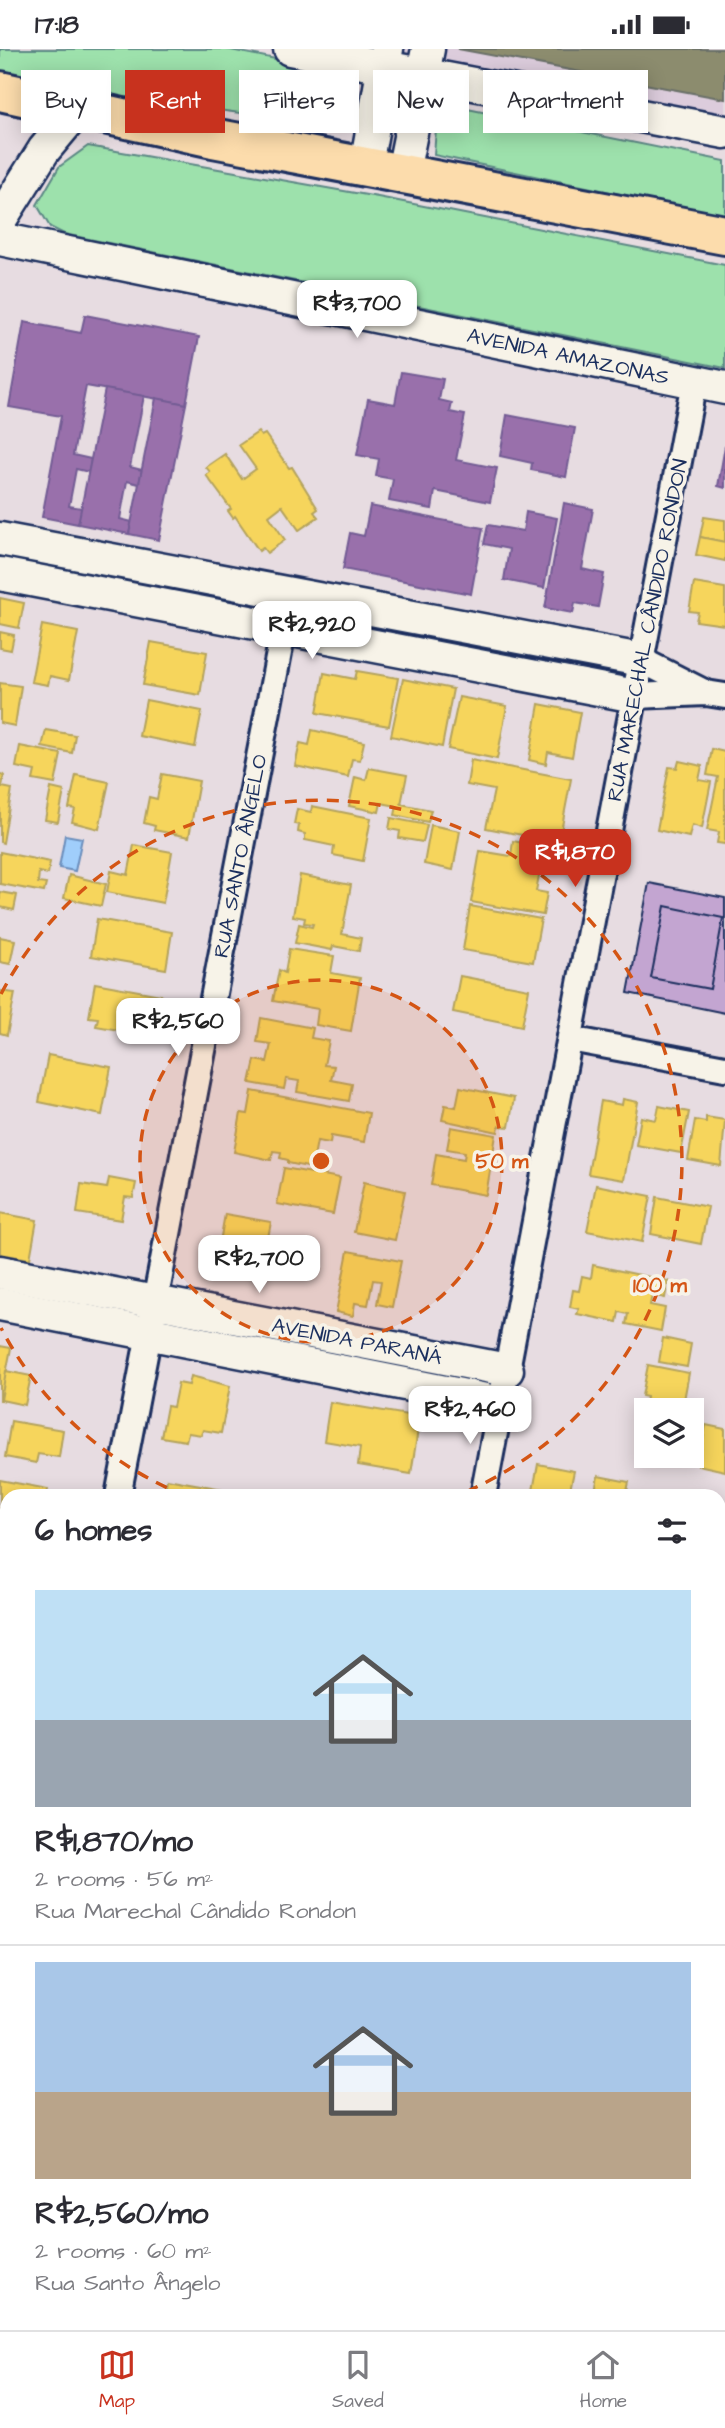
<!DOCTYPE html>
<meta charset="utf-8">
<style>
:root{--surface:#fff;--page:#f7f7f7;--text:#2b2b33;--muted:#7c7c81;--line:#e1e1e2;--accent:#c8321e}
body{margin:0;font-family:"Architects Daughter",sans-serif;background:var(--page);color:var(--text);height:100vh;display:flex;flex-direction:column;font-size:26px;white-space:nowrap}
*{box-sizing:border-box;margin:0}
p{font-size:23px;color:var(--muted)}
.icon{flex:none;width:38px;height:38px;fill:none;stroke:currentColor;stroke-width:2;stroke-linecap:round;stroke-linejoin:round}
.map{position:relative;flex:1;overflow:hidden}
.panel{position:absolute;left:0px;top:1440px;width:726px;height:842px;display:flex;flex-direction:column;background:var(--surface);border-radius:21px 21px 0 0;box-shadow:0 4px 18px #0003}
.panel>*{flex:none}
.guide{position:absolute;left:21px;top:21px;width:684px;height:63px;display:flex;gap:14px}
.fabs{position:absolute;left:634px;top:1349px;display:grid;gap:14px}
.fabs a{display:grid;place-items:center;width:70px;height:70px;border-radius:0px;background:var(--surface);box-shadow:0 4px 18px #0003;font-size:35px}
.price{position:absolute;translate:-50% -60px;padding:0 16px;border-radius:14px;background:#fff;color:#222;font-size:23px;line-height:46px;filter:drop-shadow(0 2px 4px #0008)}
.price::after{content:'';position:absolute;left:50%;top:42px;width:21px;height:16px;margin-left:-10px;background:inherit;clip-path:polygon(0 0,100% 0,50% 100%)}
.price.on{background:var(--accent);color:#fff}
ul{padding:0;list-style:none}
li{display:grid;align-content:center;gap:14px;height:371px;padding:0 35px}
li+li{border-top:2px solid var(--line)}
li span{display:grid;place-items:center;height:217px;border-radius:0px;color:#555}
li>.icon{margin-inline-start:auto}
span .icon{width:126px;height:126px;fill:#fffc;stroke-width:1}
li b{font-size:30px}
h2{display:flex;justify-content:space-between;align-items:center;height:84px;padding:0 35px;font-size:30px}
.pill{padding:0 24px;border-radius:0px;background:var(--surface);box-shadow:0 4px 18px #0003;font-size:24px;line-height:63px}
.pill.on{background:var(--accent);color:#fff}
.status{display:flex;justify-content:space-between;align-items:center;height:49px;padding:0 35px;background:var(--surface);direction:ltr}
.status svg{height:19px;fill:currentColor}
.tabs{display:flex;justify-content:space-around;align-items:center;height:98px;border-top:2px solid var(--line);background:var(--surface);font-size:19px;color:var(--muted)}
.tabs a{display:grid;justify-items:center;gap:4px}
.tabs .on{color:var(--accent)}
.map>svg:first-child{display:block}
.built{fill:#dcccdc}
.green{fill:#9de1ac;stroke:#5c8885;stroke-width:2}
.water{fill:#a0cefb;stroke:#6b8ebc;stroke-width:2}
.homes{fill:#f6d55c;stroke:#b4a35d;stroke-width:2}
.offices{fill:#9970ab;stroke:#735c94;stroke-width:2}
.industry{fill:#8c8c6e;stroke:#6a7069;stroke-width:2}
.building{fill:#c3a5d1;stroke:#1b2f5e;stroke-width:2}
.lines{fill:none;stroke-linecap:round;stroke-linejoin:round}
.minor-casing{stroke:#1b2f5e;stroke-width:30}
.tertiary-casing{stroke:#1b2f5e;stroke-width:37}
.trunk-casing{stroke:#1b2f5e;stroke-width:44}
.minor{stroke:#f7f3e8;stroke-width:24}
.tertiary{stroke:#f7f3e8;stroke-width:32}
.trunk{stroke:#fcdcac;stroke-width:38}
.ring{fill:none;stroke:#d45514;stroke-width:3.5;stroke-dasharray:12 9}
.labels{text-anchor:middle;stroke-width:7;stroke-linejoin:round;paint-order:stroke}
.street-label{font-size:21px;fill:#1b2f5e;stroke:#f7f3e8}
.centre{fill:#d45514;stroke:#f7f3e8;stroke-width:3.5}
.ring-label{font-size:21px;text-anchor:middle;font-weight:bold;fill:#d45514;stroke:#f7f3e8;stroke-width:7;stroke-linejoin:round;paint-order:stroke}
</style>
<div class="status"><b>17:18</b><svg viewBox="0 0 49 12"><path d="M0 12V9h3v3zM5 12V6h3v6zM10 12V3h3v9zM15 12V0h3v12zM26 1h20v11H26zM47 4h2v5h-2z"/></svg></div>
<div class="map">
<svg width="725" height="2281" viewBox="0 0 725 2281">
<rect width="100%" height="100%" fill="#e7dce1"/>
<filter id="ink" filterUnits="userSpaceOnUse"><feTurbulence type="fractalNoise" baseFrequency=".0143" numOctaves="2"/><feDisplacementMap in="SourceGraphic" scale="14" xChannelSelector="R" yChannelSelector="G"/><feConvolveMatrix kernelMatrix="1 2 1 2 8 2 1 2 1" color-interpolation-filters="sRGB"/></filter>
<g filter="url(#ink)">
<polygon class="built" points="359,0 725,0 725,65 423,10"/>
<g class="green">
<polygon points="0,0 226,0 349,25 342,78 78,42 0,27"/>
<polygon points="438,54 725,112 725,167 434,106"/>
<polygon points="88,97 378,148 725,216 725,319 64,185 50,178 37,156 59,118"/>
<polygon points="0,2050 7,2051 7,2275 719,2275 719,2192 725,2193 725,2281 0,2281"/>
</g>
<polygon class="water" points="65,786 82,789 75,822 59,819"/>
<g class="homes">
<polygon points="258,383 261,387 265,385 289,419 292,418 318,460 314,463 318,468 299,481 282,457 269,467 285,491 267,504 263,499 259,502 235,467 233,469 228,462 231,460 206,426 210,423 206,418 225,405 242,430 256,420 239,396"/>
<polygon points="704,468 725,471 725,493 700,488"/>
<polygon points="700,488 725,493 725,512 696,506"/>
<polygon points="694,534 725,539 725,576 696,572 698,563 689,562"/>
<polygon points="0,549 24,554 19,579 0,575"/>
<polygon points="42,576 78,583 69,631 50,627 48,636 31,633"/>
<polygon points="0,583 14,586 11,601 0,599"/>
<polygon points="151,593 207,603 200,646 143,636"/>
<polygon points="357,622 398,629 389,677 317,664 324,624 355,630"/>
<polygon points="403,630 453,640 442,698 391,687"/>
<polygon points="0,634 21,637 15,677 0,674"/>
<polygon points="459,648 507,657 497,710 448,700"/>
<polygon points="146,651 202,662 195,698 139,687"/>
<polygon points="539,655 580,663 572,708 548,703 546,715 529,711"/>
<polygon points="46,681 75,686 72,704 42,698"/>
<polygon points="312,681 364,693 360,711 352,710 348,728 295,717 300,694 309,696"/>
<polygon points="20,697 61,705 55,735 33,731 35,722 16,718"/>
<polygon points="712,700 725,703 725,795 717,794 719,783 707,781 718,728 707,726"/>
<polygon points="471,711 571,730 559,793 486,779 494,741 467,736"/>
<polygon points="679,712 702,717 699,731 711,733 702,779 692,776 689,788 657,781 669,718 677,719"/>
<polygon points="369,719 407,726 401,755 431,761 428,773 395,766 397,757 381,754 379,763 349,757 355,728 366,731"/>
<polygon points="0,725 4,726 2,738 12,740 3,794 0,793"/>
<polygon points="162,725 199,732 189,788 154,781 155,777 144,774 149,748 157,750"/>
<polygon points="76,726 109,733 99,780 72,773 75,760 69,759"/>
<polygon points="51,739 64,742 58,773 45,771"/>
<polygon points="312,757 371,769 363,812 333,806 334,797 305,791 305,785 298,783 299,776 294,775 297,760 311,763"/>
<polygon points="391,769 427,776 423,793 399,789 400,782 389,780"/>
<polygon points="431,776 460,782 453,821 424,815"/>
<polygon points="513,792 555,800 551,819 541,816 536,842 547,844 543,866 471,853 480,802 511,807"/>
<polygon points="134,796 172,803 163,854 107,843 111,822 128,826"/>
<polygon points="0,803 50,813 48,825 39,823 38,834 46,835 44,843 0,835"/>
<polygon points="69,826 106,835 101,857 64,849"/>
<polygon points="300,826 351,836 342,885 361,889 359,902 333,897 332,901 295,894 299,875 312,878 313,875 304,874 305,869 293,867"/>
<polygon points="0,843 17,846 14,861 0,858"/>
<polygon points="470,857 541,870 533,913 463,901"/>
<polygon points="97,870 172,883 166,920 91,907"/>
<polygon points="0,888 15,891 10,915 0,913"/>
<polygon points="289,900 334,907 331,924 360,929 351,982 316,976 318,960 273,952 279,921 285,924"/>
<polygon points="460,927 529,940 522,977 453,963"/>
<polygon points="95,934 161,946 155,980 149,978 147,986 96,977 98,969 89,968"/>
<polygon points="0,942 15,944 7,986 0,984"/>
<polygon points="261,969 313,979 311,989 329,992 324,1016 334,1017 331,1031 352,1035 349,1052 297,1043 299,1032 286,1030 284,1040 250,1034 255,1011 267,1013 271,995 257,993"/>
<polygon points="48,1006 111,1018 102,1066 39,1053"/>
<polygon points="460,1038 514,1049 509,1078 499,1077 498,1083 442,1071 445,1056 456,1058"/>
<polygon points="252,1042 369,1064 364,1093 331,1087 330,1094 317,1092 312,1119 288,1114 288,1111 280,1109 281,1103 273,1102 271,1111 234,1103 241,1064 248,1065"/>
<polygon points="623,1050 638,1053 624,1131 588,1125 601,1052 622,1056"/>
<polygon points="659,1057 689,1063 681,1104 636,1096 641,1068 656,1071"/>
<polygon points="706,1068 725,1071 721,1117 688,1111 695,1071 706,1073"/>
<polygon points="451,1078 496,1086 486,1146 431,1136 436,1105 464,1110 465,1103 447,1100"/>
<polygon points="284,1119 340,1129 333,1165 277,1155"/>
<polygon points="109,1129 136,1134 133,1149 125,1148 121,1171 77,1164 81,1135 107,1139"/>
<polygon points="364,1133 405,1142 395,1191 354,1183"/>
<polygon points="596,1136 651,1147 642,1193 587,1182"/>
<polygon points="657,1148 708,1158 701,1195 651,1185"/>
<polygon points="0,1164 37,1171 30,1210 0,1205"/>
<polygon points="225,1165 271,1173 263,1216 229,1209 231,1195 220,1193"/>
<polygon points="348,1202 401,1212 392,1258 377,1255 381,1232 373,1231 368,1256 355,1254 353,1267 336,1263"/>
<polygon points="593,1216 668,1232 665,1249 652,1246 650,1256 665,1259 661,1282 626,1275 628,1265 619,1263 617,1273 577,1265 579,1260 570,1258 573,1241 579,1242 582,1227 591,1229"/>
<polygon points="663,1289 691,1295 687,1318 659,1313"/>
<polygon points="0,1297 11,1299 1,1351 0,1351"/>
<polygon points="648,1316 689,1324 682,1362 646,1362 646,1383 641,1382 647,1348 642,1347"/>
<polygon points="6,1322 31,1327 25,1356 1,1351"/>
<polygon points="191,1327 230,1337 221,1384 203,1381 201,1386 188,1384 186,1392 161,1388 167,1357 173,1358 178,1334 189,1336"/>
<polygon points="330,1353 420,1368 411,1425 358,1416 360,1398 324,1392"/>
<polygon points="11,1372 63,1381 59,1408 38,1405 36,1414 5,1408"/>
<polygon points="706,1376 725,1380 725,1422 698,1416"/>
<polygon points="538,1415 574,1422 570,1441 589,1447 532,1447"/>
<polygon points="598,1427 629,1433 626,1447 594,1447"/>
<polygon points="167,1430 262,1447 164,1447"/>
<polygon points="0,1431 48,1440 47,1447 7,1447 7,1464 0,1463"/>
<polygon points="4,1506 7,1506 7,1580 0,1579 0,1514 3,1515"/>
<polygon points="0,1600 7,1601 7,1646 0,1644"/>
<polygon points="0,1674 7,1676 4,1723 0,1722"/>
<polygon points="0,1724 7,1726 7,1772 0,1771"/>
<polygon points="719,1749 725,1750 725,1803 719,1802"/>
<polygon points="719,1822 725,1823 725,1868 719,1866"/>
<polygon points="719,1904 725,1905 725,1943 719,1942"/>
</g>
<g class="offices">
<polygon points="85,266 199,288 186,355 86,337 73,406 91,410 89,423 76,420 69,457 82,459 78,475 42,468 61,367 9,358 24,273 81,284"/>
<polygon points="401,323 443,330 439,351 452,354 450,363 465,366 456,411 497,419 490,453 435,442 432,460 389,452 393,430 376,427 379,410 357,406 368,350 395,355"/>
<polygon points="105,340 144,347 130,418 142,421 139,435 127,432 120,470 132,473 129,485 78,475"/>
<polygon points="156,349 186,355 159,491 129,485"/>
<polygon points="507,366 575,379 566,428 531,421 532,414 500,407"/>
<polygon points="725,397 725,439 718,437"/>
<polygon points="564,454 593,460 582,520 604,525 598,558 575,554 573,564 545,559"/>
<polygon points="370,457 483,479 471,545 343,520 350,484 364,487"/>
<polygon points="526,463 557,469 544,539 504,531 509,500 484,495 488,476 523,482"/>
</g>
<polygon class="industry" points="458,0 725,0 725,50"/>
<g class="building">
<polygon points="649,834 725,849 725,964 628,944"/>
<polygon points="665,857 723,869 710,940 651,929"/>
</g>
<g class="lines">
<g class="minor-casing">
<g id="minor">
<polyline points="641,611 702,642"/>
<polyline points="635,647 706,644 725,647"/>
<polyline points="570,990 725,1019"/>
<polyline points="118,1447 290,546"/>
<polyline points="483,1447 694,333"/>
<polyline points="719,1554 725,1555"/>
</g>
</g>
<g class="tertiary-casing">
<g id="tertiary">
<polyline points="290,0 725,83"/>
<polyline points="366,116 387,0"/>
<polyline points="403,123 428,0"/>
<polyline points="0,171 44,101 80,58"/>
<polyline points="0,190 725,339"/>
<polyline points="0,490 641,611"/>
<polyline points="0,525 635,647"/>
<polyline points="0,1223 507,1321"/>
<polyline points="0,1255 501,1354"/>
</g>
</g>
<g class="trunk-casing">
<polyline id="trunk" points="0,42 213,89 725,186"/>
</g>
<use href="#minor" class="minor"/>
<use href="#tertiary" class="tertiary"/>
<use href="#trunk" class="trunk"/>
</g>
</g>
<circle cx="321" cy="1112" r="181" fill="#d45514" fill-opacity=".12"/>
<g class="ring">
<circle cx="321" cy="1112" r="181"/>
<path d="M186 1447A361 361 0 0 1 1 1279M1 945A361 361 0 1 1 456 1447"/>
</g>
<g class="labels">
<g class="street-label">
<text transform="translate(568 307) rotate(12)" y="7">AVENIDA AMAZONAS</text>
<text transform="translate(647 581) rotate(-79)" y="7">RUA MARECHAL CÂNDIDO RONDON</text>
<text transform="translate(240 807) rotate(-79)" y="7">RUA SANTO ÂNGELO</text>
<text transform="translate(357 1292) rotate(11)" y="7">AVENIDA PARANÁ</text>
</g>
</g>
<circle cx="321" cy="1112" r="10" class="centre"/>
<g class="ring-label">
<text x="502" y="1119">50 m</text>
<text x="660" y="1243">100 m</text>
</g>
</svg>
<div class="fabs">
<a><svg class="icon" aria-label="layers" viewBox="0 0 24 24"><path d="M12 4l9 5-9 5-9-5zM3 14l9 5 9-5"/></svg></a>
</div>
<b class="price" style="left:357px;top:291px">R$3,700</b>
<b class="price" style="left:312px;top:612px">R$2,920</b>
<b class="price on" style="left:575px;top:840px">R$1,870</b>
<b class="price" style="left:178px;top:1009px">R$2,560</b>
<b class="price" style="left:259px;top:1246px">R$2,700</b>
<b class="price" style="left:470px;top:1397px">R$2,460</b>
<div class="guide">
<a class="pill">Buy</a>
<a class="pill on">Rent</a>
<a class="pill">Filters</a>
<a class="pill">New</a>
<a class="pill">Apartment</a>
</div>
<section class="panel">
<h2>6 homes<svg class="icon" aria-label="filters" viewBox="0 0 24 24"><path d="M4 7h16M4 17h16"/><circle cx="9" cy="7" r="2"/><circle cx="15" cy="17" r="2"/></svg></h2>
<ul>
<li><span style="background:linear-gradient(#bfe0f5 60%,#9aa5b1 0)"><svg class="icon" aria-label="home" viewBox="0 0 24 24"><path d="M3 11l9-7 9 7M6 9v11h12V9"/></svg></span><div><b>R$1,870/mo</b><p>2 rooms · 56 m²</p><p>Rua Marechal Cândido Rondon</p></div></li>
<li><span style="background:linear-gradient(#a9c7e8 60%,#b9a48a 0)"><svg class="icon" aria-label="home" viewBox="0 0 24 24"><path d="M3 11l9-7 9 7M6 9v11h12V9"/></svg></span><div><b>R$2,560/mo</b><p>2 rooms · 60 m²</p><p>Rua Santo Ângelo</p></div></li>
</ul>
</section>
</div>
<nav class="tabs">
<a class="on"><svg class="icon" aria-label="map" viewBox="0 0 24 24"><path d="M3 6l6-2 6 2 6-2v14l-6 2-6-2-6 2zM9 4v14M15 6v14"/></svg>Map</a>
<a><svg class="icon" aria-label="saved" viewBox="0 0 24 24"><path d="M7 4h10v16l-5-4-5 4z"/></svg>Saved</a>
<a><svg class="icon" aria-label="home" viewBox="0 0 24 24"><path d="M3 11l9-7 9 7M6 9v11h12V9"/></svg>Home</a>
</nav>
